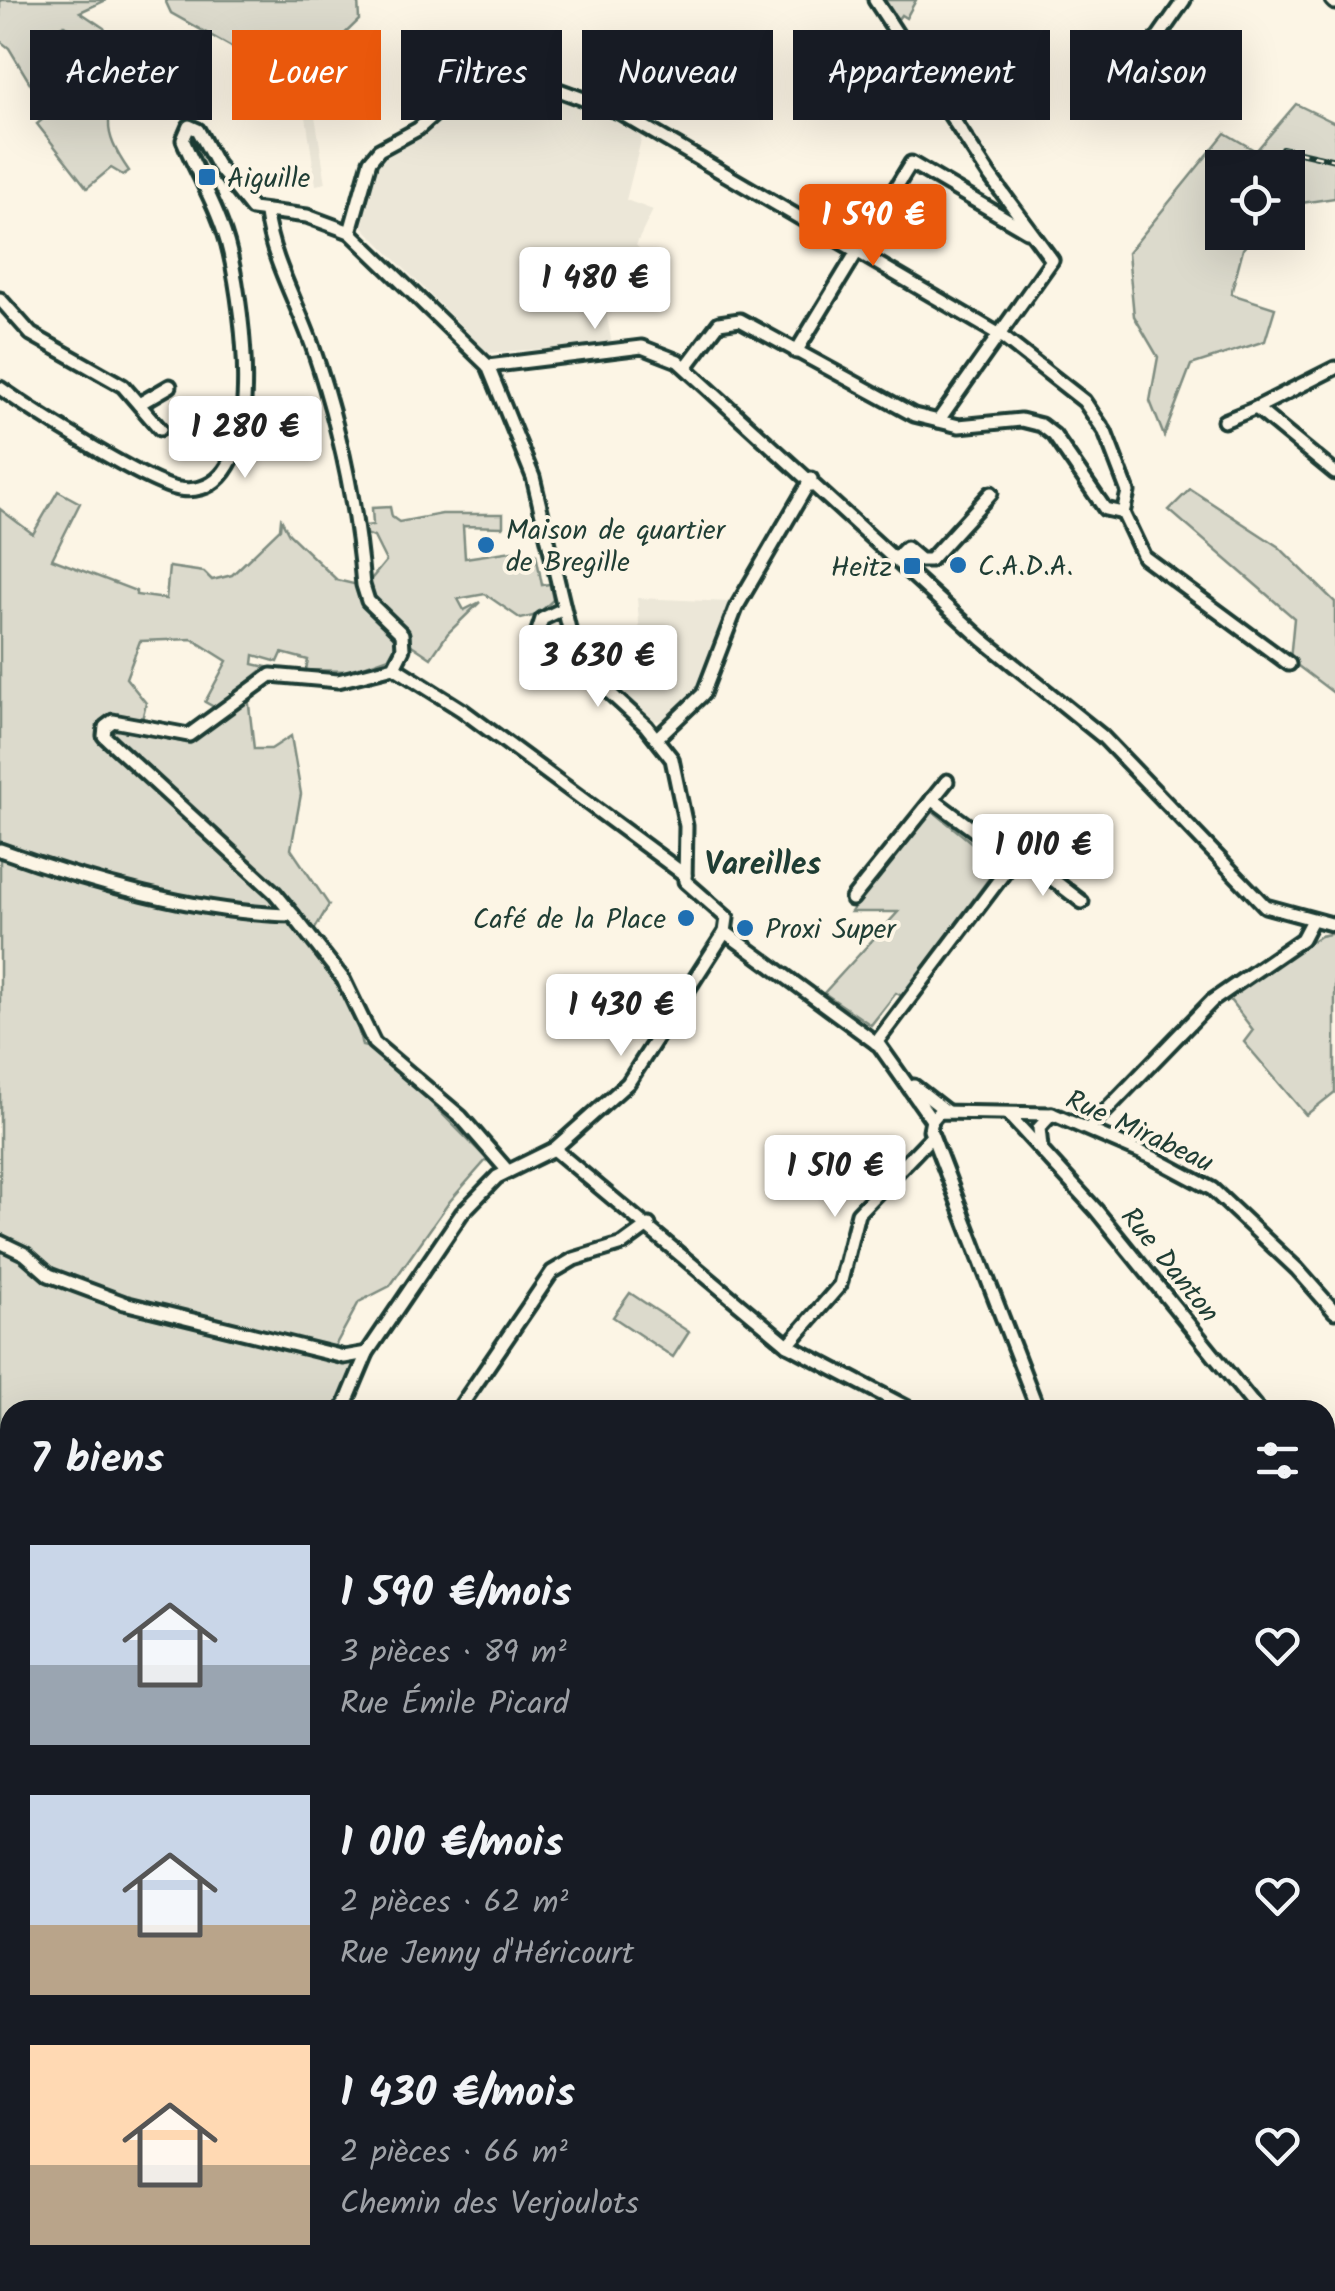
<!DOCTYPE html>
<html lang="fr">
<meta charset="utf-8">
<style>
:root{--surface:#171b24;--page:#242831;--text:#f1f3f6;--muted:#9ea1a6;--accent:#ea580c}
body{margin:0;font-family:Kalam,sans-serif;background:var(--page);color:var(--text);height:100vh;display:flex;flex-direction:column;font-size:38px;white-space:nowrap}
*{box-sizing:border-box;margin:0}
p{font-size:32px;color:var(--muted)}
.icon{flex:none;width:55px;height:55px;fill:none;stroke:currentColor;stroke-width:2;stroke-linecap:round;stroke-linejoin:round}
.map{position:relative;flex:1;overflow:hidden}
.panel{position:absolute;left:0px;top:1400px;width:1335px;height:892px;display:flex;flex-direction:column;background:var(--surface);border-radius:30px 30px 0 0;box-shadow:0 10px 40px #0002}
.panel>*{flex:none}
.top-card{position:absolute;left:30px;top:30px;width:1275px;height:90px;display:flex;gap:20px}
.controls{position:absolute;left:1205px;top:150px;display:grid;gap:20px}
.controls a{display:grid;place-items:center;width:100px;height:100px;border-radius:0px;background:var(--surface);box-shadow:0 10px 40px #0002;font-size:50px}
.price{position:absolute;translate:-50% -85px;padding:0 22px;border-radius:10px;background:#fff;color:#222;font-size:32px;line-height:65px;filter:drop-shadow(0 2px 5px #0008)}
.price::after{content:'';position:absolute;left:50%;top:60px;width:30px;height:22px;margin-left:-15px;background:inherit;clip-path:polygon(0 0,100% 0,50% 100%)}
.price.active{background:var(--accent);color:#fff}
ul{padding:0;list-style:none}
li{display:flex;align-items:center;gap:30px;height:250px;padding:0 30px}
li span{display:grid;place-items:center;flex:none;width:280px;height:200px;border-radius:0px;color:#555}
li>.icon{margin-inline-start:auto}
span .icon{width:120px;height:120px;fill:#fffc;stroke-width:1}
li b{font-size:42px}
h2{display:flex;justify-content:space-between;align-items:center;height:120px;padding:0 30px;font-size:42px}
.chip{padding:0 35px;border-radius:0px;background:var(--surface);box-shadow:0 10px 40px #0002;font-size:35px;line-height:90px}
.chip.active{background:var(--accent);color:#fff}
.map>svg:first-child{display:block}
.built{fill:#ece7d8}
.green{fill:#dcdacc;stroke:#7e8c80;stroke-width:2.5}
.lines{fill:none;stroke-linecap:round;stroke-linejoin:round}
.minor-casing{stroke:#1f3d34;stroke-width:19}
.minor{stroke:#fcf5e5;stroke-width:11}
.rail-casing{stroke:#1f3d34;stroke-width:6}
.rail{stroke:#fcf5e5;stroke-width:2.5;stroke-dasharray:8;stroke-linecap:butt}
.poi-dot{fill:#1f6fb2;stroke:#fcf5e5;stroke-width:4}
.labels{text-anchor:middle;stroke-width:8;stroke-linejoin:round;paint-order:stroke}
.poi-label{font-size:28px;fill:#1f3d34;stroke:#fcf5e5;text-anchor:start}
.street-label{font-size:28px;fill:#1f3d34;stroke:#fcf5e5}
.quarter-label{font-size:32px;font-weight:bold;fill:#1f3d34;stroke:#fcf5e5}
</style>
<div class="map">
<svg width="1335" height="2291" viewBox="0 0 1335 2291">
<rect width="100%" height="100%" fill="#fcf5e5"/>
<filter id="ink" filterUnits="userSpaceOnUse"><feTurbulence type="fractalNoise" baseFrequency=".01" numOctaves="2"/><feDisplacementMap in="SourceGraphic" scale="20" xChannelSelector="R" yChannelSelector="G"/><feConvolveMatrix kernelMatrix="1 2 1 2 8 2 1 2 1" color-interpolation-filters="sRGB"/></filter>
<g filter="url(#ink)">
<g class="built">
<polygon points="289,0 304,49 326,183 316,185"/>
<polygon points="499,83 534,86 613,115 643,132 626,200 653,210 636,245 657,271 654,287 602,292 612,344 488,353 363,227 365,194 372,170 383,155 418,136 460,97"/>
<polygon points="637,598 730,602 696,689 666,720 653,721 622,692 643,671"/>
</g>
<g class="green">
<path d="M0,0H106L80,12L104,28L128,73C105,116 100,129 129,171L123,175L111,168L87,188L37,124L70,97L93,42L64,25L46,35L66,69L33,88L9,48L0,41Z"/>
<polygon points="165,0 358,0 359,20 298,79 293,40 269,68 171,13"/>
<polygon points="881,0 916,0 906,18 901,15 898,19"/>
<polygon points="1296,104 1335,123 1335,198 1288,205 1288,168 1222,168 1222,232 1255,233 1243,249 1231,294 1275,308 1265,341 1191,365 1164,436 1150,401 1158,357 1134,316 1128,253 1225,133 1256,151"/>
<polygon points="1190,489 1279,547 1335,602 1335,694 1290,660 1294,618 1169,510"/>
<polygon points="58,491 80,503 52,559 136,591 136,595 166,599 169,567 204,572 212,580 232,575 280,529 281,519 289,534 337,580 358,585 395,635 397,643 389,657 350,671 306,670 308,660 282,653 278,662 254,655 253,664 266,667 216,708 205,702 227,661 192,639 140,641 126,678 146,703 139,732 190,744 248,696 254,749 271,749 291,736 301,794 291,849 329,905 313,932 354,1010 362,1046 379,1050 487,1159 450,1201 390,1286 359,1302 335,1346 360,1353 342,1404 321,1410 10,1410 10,2282 1325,2282 1325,1940 1335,1964 1335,2291 0,2291 0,509 33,534"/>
<polygon points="390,507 392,517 399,522 442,514 503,514 503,527 463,526 465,558 512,551 526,561 536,554 542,585 550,584 553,600 537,615 521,619 485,594 458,599 464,610 480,602 448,633 431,658 410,644 401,625 375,602 368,583 386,561 374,537 366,534 364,526 373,525 372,508"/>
<polygon points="934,812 999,865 902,996 896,993 871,1025 824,993 898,912 851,912 929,813"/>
<polygon points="1335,933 1335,1092 1306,1115 1244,1042 1253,1030 1227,996 1320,936"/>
<polygon points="630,1293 689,1332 673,1357 613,1317"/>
</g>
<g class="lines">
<g class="minor-casing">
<g id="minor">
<polyline points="875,0 990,176 1052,260 938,421"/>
<polyline points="1332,0 1335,3"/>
<polyline points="1131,76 1184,0"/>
<polyline points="350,232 370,161 379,150 418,129 465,87 502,76 523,77 619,112 1000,335 1084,401 1105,432 1128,492 1123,513 1144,557 1289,664"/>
<polyline points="0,299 31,334 123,386 160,429"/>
<polyline points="796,352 911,163 1027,231"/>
<polyline points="488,366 642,347 678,361 982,639 1102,736 1265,906 1335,925"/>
<polyline points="686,367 719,323 740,320 914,415 959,426 1021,420 1041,425 1054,435 1105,509 1123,513"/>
<polyline points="1335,368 1256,408 1335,473"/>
<path d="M0,388C31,410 147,484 179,489C273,503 242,305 230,253C221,213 199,178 183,140L189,126L198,130L217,165L252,209L307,216L350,232L488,366L533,477L575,654L587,672L646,726L672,759L686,826L685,881L727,918L725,932L628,1083L554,1149L497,1177L462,1213L367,1353L343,1410"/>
<polyline points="139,404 170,386"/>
<polyline points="1224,421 1256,408"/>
<polyline points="896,558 906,548 920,560 930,560 991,493"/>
<polyline points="561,610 542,619 538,631 563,658 575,654"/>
<polyline points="394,667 462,710 685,875"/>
<polyline points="657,738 703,694 736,608 811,479"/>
<polyline points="932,799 1014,860 1030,862 1082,902"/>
<path d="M0,850C86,881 201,914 293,915L275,893L104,736L105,727L113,721L189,735L271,675L338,681L394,667L403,649L402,634L368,601L363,585C356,502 339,424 312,345C297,302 272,260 266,214"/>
<polyline points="852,899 947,781"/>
<polyline points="293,915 343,979 374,1043 461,1117 507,1170"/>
<polyline points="725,932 879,1045 932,1120"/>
<polyline points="876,1043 1014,860"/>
<polyline points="914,1086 946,1111"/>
<polyline points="1008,1114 1096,1210 1258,1410"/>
<polyline points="1089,1128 1212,1001 1302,939 1312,920"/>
<polyline points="1041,1147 1039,1128 1052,1114"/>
<polyline points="554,1149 788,1345 910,1409"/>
<polyline points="0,1242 25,1254 49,1275 124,1303 344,1357 367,1353"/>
<polyline points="788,1345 840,1285 858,1213 932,1136"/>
<polyline points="458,1410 552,1272 574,1259 623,1244 649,1225"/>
<polyline points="1038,1410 930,1130 932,1120 939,1112 1052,1114 1154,1158 1212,1189 1297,1269 1335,1312"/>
<polyline points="1325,1525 1335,1545"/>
<polyline points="1325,1925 1335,1953"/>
</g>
</g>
<use href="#minor" class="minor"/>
<g class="rail-casing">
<polyline id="rail" points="1282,148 1335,160"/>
</g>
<use href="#rail" class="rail"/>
</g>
</g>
<g class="poi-dot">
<rect x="197" y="167" width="20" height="20" rx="5"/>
<circle cx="486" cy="545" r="10"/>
<circle cx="958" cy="565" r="10"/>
<rect x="902" y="556" width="20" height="20" rx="5"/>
<circle cx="686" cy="918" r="10"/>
<circle cx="745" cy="928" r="10"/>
</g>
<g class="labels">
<g class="poi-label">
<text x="227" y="187">Aiguille</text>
<text x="506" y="539">Maison de quartier<tspan x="506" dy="32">de Bregille</tspan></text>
<text x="978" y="575">C.A.D.A.</text>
<text x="892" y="576" text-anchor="end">Heitz</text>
<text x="666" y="928" text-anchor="end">Café de la Place</text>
<text x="765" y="938">Proxi Super</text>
</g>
<g class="street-label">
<text transform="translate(1140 1130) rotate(25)" y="10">Rue Mirabeau</text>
<text transform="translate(1171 1264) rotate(51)" y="10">Rue Danton</text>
</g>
<g class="quarter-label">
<text x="763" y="874">Vareilles</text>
</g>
</g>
</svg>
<div class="controls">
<a><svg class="icon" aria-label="locate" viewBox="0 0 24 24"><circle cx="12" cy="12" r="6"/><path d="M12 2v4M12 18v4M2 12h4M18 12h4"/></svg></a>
</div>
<b class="price active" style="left:873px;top:269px">1 590 €</b>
<b class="price" style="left:595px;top:332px">1 480 €</b>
<b class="price" style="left:245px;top:481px">1 280 €</b>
<b class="price" style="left:598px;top:710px">3 630 €</b>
<b class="price" style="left:1043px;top:899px">1 010 €</b>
<b class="price" style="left:621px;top:1059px">1 430 €</b>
<b class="price" style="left:835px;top:1220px">1 510 €</b>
<div class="top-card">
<a class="chip">Acheter</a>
<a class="chip active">Louer</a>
<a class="chip">Filtres</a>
<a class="chip">Nouveau</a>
<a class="chip">Appartement</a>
<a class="chip">Maison</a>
</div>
<section class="panel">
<h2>7 biens<svg class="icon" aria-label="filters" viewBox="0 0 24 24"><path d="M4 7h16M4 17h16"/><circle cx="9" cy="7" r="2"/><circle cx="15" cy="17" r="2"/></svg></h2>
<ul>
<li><span style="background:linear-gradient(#c9d6e8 60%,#9aa5b1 0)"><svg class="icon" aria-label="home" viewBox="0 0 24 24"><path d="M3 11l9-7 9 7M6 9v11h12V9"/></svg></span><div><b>1 590 €/mois</b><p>3 pièces · 89 m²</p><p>Rue Émile Picard</p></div><svg class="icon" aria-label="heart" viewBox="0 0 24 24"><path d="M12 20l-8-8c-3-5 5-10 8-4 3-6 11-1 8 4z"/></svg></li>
<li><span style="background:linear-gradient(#c9d6e8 65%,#b9a48a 0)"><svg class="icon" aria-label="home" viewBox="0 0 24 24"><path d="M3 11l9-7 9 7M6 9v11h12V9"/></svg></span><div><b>1 010 €/mois</b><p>2 pièces · 62 m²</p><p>Rue Jenny d'Héricourt</p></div><svg class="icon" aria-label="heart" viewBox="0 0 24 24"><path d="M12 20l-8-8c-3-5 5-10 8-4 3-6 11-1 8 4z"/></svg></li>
<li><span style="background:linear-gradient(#ffd9b3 60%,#b9a48a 0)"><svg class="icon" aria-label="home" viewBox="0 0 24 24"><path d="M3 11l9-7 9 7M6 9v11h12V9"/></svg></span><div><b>1 430 €/mois</b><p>2 pièces · 66 m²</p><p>Chemin des Verjoulots</p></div><svg class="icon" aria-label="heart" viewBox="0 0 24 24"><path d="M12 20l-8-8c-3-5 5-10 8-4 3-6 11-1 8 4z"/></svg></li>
</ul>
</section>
</div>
